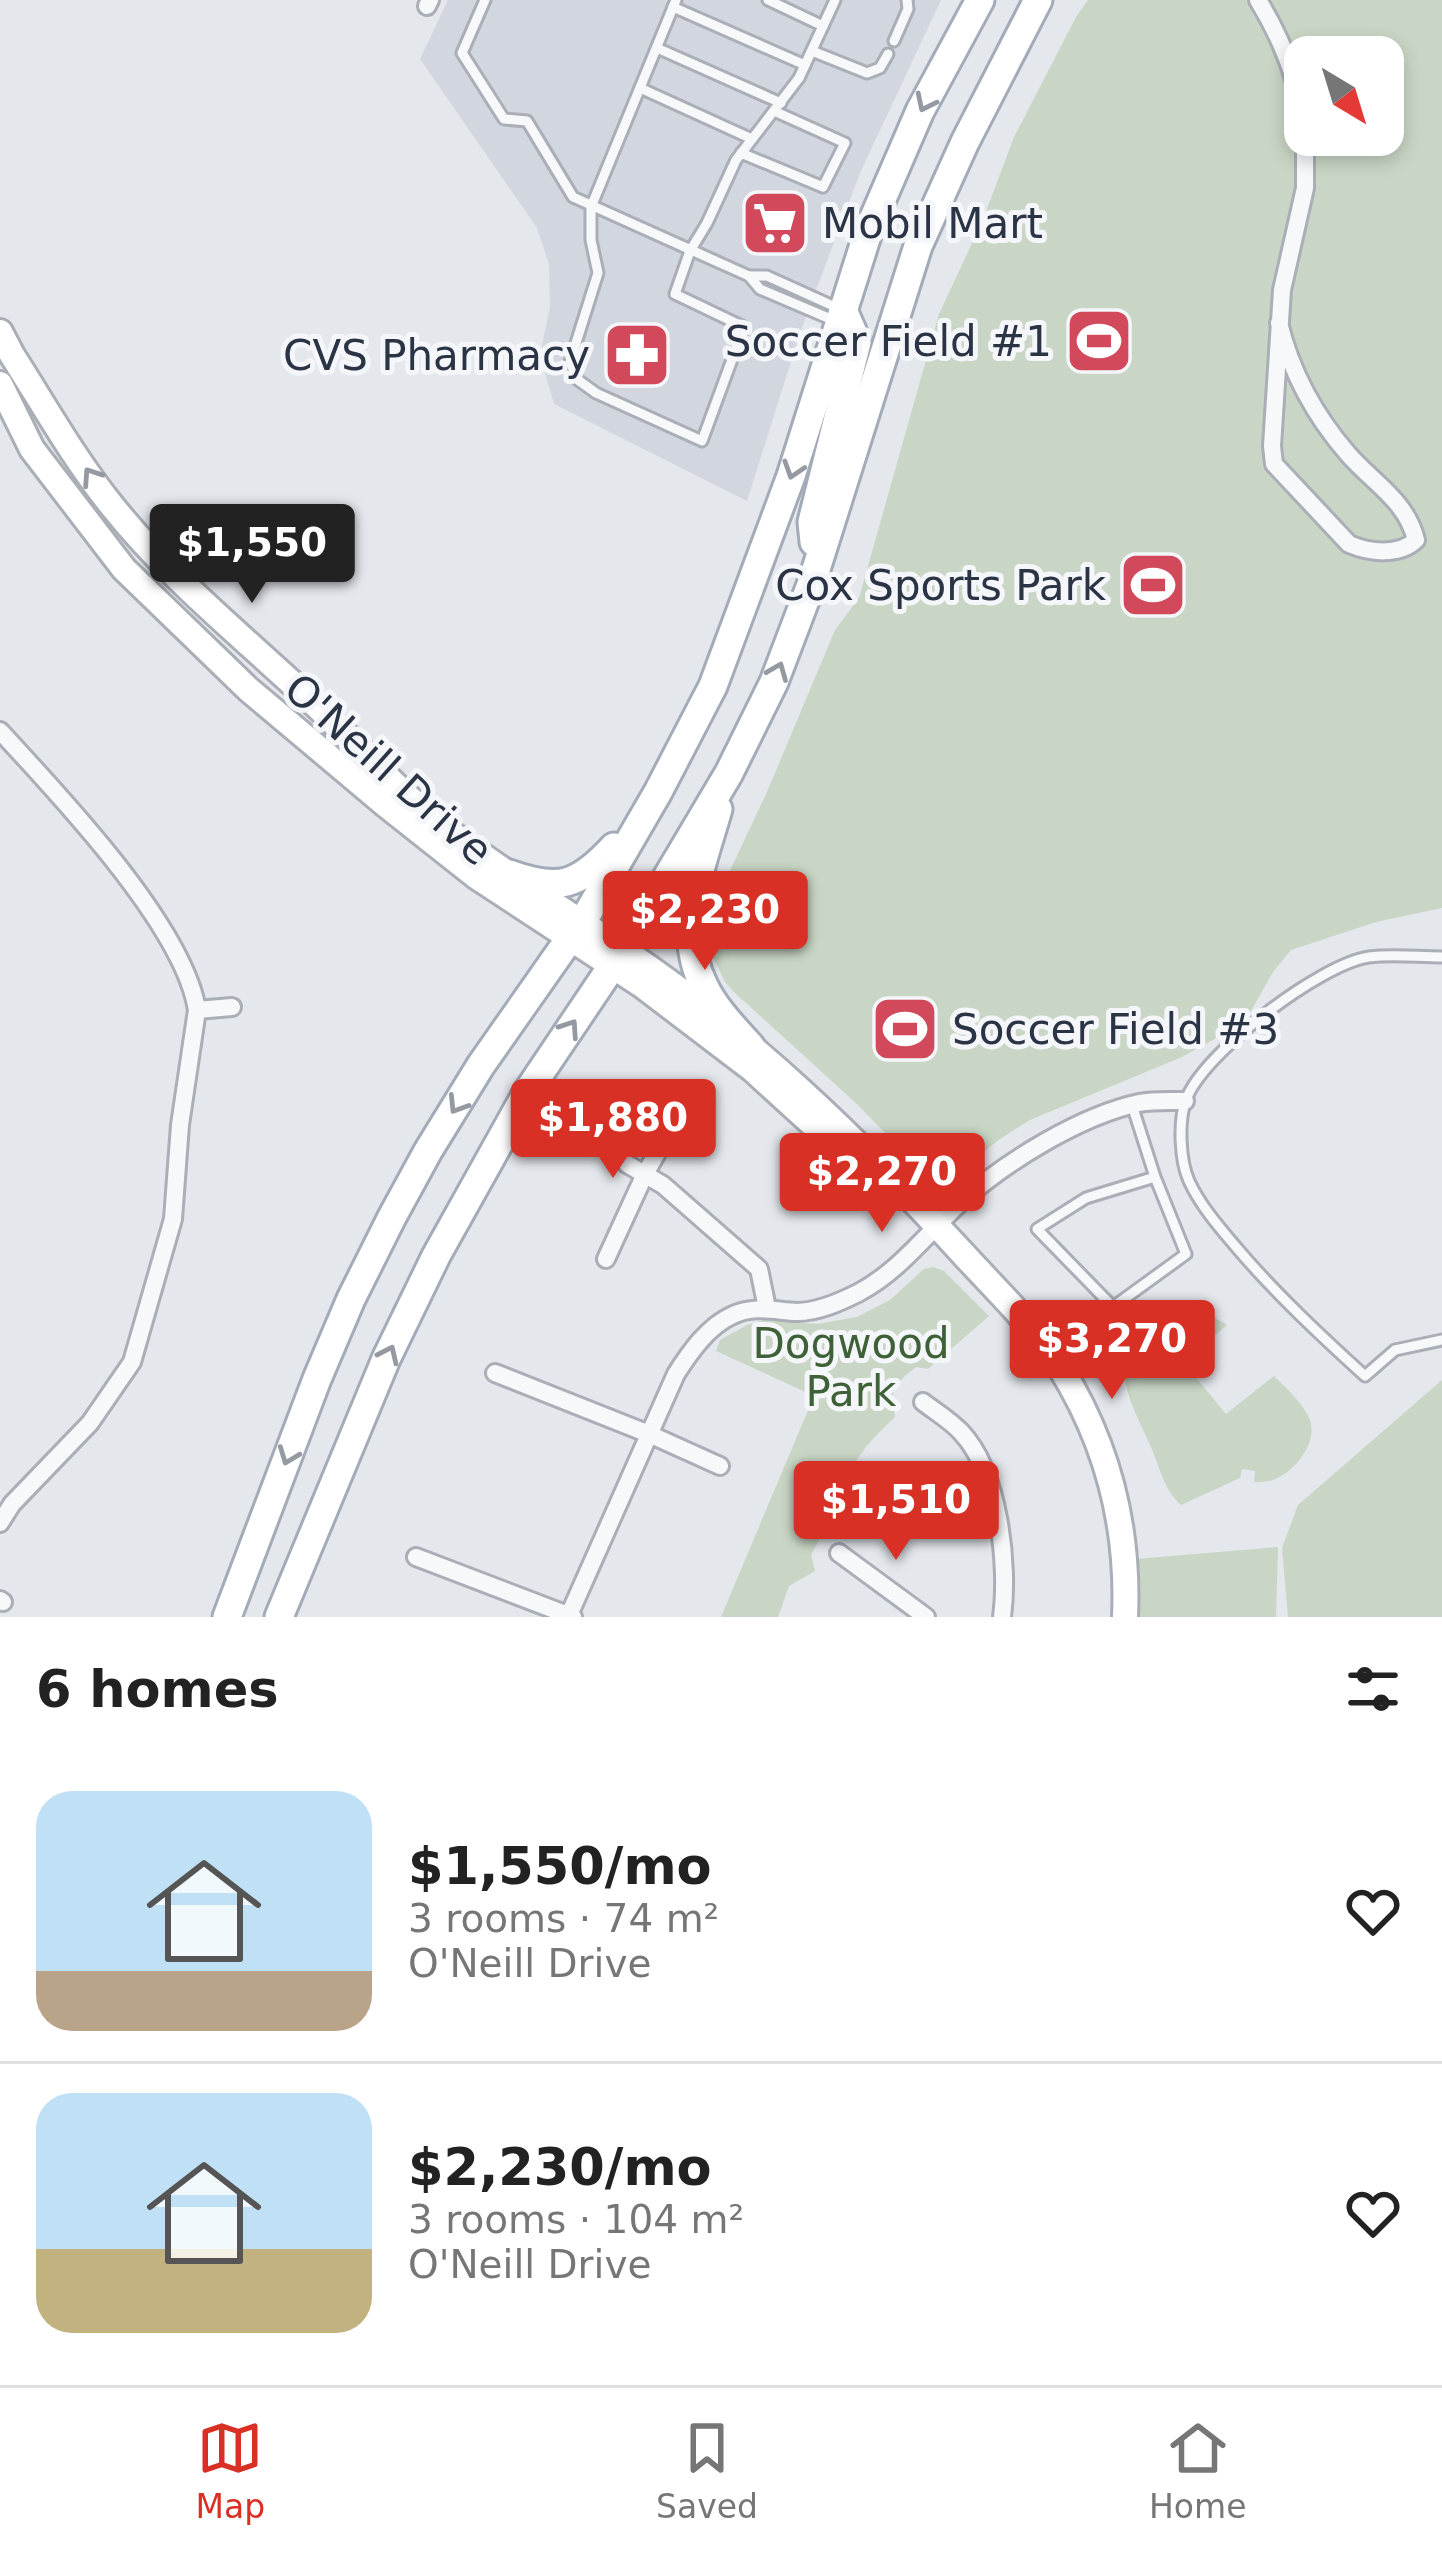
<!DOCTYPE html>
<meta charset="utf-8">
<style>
:root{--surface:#fff;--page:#f6f6f6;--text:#222;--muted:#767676;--line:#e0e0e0;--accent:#d93025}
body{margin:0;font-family:"DejaVu Sans",sans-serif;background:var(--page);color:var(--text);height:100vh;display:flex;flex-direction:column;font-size:45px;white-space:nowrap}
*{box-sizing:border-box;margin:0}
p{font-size:39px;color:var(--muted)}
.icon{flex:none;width:66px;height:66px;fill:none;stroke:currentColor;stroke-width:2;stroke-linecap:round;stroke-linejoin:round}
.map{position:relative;height:1617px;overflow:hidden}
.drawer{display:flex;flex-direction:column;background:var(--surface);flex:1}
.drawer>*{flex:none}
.needle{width:78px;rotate:142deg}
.controls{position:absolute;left:1284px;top:36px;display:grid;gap:24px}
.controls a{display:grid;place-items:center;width:120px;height:120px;border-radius:24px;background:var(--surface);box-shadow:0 6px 18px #0003;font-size:60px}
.price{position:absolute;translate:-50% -102px;padding:0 27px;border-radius:12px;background:var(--accent);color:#fff;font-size:39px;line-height:78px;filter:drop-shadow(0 3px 6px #0008)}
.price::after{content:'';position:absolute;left:50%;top:72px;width:36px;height:27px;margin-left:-18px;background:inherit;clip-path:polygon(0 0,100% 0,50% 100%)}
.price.active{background:#222;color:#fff}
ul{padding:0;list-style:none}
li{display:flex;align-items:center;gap:36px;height:300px;padding:0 36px}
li+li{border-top:3px solid var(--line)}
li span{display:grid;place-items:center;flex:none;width:336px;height:240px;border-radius:36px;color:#555}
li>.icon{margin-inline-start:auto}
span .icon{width:144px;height:144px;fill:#fffc;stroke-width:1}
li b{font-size:51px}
h2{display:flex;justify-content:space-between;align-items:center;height:144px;padding:0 36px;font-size:51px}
.menu{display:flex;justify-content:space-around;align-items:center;height:168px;border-top:3px solid var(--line);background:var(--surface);font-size:33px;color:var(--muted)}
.menu a{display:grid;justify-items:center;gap:6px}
.menu .active{color:var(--accent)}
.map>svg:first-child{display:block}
.built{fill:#d2d6de}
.green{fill:#c9d6c5;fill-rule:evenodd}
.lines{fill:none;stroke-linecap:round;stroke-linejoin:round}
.service-casing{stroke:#a9aeb7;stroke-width:15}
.minor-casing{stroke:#a9aeb7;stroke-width:22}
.secondary-casing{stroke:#a9aeb7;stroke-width:30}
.primary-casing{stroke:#a3abb8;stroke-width:33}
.service{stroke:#f7f8fa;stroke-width:9}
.minor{stroke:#f7f8fa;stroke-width:16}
.secondary{stroke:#fff;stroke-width:24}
.primary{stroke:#fff;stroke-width:27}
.oneway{stroke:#959aa2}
.labels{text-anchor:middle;stroke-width:10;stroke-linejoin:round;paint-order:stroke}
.poi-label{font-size:42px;fill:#2b3445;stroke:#f4f6f9;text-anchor:end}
.street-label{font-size:42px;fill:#2b3445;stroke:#f4f6f9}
.park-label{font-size:42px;fill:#3f6138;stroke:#f4f6f9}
</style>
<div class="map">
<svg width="1442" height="1617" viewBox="0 0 1442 1617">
<rect width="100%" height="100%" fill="#e4e7ec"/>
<polygon class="built" points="448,0 941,0 860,173 800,333 747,501 554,404 540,356 550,306 549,264 537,228 420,59"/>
<g class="green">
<path d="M1088,0H1442V908L1376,922L1291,950L1273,972L1251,1011L1225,1033L1182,1057L1030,1120L1000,1139L938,1188L858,1105L735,993L725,982L710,951L707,915L713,899L726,879L767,792L835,630L859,598L939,314L982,222L1014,137L1076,17ZM1305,57H1383V135H1305Z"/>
<path d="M933,1267L944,1271L989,1316L928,1369L916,1367C894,1385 890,1387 895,1417C860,1450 839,1475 838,1525L820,1538L811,1555L815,1571L789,1586L778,1617H721L814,1396L716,1351L720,1340L747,1325L764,1320L817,1324L857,1317L890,1300L924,1269Z"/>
<path d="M1196,1315H1210L1227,1325L1183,1362L1226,1414L1274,1376C1286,1388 1303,1403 1310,1420C1318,1443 1294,1473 1273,1480C1267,1482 1260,1482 1254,1482L1255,1471L1242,1469L1240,1478L1181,1505C1164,1490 1160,1468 1151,1447C1144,1430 1123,1393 1126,1375C1131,1349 1174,1322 1196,1315Z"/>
<polygon points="1442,1380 1442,1617 1288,1617 1282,1548 1298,1505"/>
<polygon points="1278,1547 1276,1617 1135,1617 1135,1559"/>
</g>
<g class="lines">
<g class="service-casing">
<g id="service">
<polyline points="485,0 462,53 504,119 527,121 573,197 749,276 767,276 842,310"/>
<polyline points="676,0 591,207 591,240 598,273 570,362 578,380 596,393 702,441 744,327 675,294 690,251 707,223 736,160 799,78 835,0"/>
<polyline points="768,0 823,26"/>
<polyline points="673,7 805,65"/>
<polyline points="894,41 908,9 907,0"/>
<polyline points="657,48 781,103"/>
<polyline points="812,51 867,73 880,68 888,54"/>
<polyline points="640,88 752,139"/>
<polyline points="741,153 823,187 845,143 774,111"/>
<polyline points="749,276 760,289 833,320"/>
<path d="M1442,957C1418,957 1392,954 1369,957C1320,964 1202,1054 1186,1100C1178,1121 1180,1161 1189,1181C1200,1205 1219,1227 1236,1247C1276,1294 1320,1335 1365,1376L1395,1350L1442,1340"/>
<polyline points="1132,1105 1155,1177 1186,1254 1113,1307 1037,1229 1086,1198 1155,1177"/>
</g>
</g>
<g class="minor-casing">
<g id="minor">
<path d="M1258,0C1283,41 1300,85 1305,132"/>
<polyline points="427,6 430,0"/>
<path d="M1279,323C1291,372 1315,416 1348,454C1373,483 1406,500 1416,540C1399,556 1370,553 1349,544L1274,464L1272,446L1282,290L1305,188V135"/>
<path d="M0,731C59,795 184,926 197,1010L180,1125L173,1219L132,1362L90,1423L12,1504L0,1523"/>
<polyline points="197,1010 232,1007"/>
<polyline points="627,1164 663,1185 759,1269 767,1308"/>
<polyline points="606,1259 645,1174 670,1130"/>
<polyline points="495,1373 649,1434 720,1466"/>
<path d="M923,1402C936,1412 951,1421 961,1432C999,1472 1009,1565 1002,1617"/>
<polyline points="839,1553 926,1617"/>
<polyline points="416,1557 573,1617"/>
<polyline points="0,1600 3,1602"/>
<path d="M569,1615L676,1374C690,1352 708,1326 733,1315C754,1305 775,1311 797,1312C818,1312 840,1302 858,1293C900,1271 928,1232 962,1201C1007,1161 1080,1116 1139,1103C1154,1100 1170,1101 1185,1101"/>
</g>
</g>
<g class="secondary-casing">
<g id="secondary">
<path d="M0,332L12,355C44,405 74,459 112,506C172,581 249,642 319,708C359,747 399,793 443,827C500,871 563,909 623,950C751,1035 862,1144 966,1257C998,1292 1035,1327 1060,1367C1108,1444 1129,1527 1125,1617"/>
<polyline points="0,384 32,449 124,569 248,689 386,805 477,877 643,986 752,1069 832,1142"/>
</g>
</g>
<g class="primary-casing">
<g id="primary">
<polyline points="814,542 812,522 857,342 843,310"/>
<path d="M718,809C702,865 675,930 704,986C715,1009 734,1028 751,1047"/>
<path d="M509,874C559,892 578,886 614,847"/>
<polyline points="227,1617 317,1379 351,1299 392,1217 428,1151 481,1065 589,911 658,792 713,686 791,476 869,229 920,111 980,0"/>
<polyline points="279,1617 386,1359 436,1256 528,1091 631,938 729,773 774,682 812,582 918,246 965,142 1038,0"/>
</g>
</g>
<use href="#service" class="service"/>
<use href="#minor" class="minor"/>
<use href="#secondary" class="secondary"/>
<use href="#primary" class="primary"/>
</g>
<defs><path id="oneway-chevron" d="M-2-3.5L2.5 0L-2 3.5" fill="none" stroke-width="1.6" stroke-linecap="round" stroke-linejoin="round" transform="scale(3)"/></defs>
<g class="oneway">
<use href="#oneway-chevron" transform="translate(925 103) rotate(116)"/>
<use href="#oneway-chevron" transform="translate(793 470) rotate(108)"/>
<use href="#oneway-chevron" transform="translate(91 476) rotate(-124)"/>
<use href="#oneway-chevron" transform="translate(778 671) rotate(-68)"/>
<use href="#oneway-chevron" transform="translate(570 1028) rotate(-56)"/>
<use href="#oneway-chevron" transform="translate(457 1105) rotate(122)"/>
<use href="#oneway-chevron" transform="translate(389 1354) rotate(-65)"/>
<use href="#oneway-chevron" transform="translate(288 1456) rotate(111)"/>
</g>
<defs>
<g id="supermarket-square" transform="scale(3.45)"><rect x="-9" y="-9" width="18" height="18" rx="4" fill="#d1495b" stroke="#f4f6f9"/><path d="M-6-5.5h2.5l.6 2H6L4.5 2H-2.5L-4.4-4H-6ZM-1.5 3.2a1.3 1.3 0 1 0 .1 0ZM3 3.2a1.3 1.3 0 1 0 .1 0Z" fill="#fff"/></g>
<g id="stadium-square" transform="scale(3.45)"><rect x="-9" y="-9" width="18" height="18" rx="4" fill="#d1495b" stroke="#f4f6f9"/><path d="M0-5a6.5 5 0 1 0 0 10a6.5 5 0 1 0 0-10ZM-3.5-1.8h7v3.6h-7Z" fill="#fff"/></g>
<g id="pharmacy-square" transform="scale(3.45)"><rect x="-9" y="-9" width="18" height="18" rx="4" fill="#d1495b" stroke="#f4f6f9"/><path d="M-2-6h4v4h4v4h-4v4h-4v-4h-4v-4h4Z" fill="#fff"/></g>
</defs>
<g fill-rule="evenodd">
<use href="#supermarket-square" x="775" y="223"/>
<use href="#stadium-square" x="1099" y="341"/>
<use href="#pharmacy-square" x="637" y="355"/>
<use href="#stadium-square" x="1153" y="585"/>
<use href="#stadium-square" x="905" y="1029"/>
</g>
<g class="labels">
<g class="poi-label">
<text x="822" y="238" text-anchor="start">Mobil Mart</text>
<text x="1052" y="356">Soccer Field #1</text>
<text x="590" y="370">CVS Pharmacy</text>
<text x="1106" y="600">Cox Sports Park</text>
<text x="952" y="1044" text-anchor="start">Soccer Field #3</text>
</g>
<g class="street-label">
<text transform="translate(389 769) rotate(42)" y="15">O'Neill Drive</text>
</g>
<g class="park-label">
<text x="851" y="1358">Dogwood<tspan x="851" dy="48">Park</tspan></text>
</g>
</g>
</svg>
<div class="controls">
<a><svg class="needle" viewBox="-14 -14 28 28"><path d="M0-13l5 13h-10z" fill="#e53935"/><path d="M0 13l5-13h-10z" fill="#767676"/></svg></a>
</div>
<b class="price active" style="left:252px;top:606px">$1,550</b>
<b class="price" style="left:705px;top:973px">$2,230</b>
<b class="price" style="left:613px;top:1181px">$1,880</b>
<b class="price" style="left:882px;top:1235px">$2,270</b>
<b class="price" style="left:1112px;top:1402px">$3,270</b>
<b class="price" style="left:896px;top:1563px">$1,510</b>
</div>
<section class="drawer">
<h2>6 homes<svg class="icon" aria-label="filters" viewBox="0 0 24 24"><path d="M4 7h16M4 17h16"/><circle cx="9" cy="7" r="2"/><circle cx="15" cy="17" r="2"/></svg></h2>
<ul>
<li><span style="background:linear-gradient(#bfe0f5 75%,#b9a48a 0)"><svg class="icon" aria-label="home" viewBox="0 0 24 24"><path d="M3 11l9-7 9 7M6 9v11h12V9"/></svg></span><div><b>$1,550/mo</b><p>3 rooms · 74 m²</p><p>O'Neill Drive</p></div><svg class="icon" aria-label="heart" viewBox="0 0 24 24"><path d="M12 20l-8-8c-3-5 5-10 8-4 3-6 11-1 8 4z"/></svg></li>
<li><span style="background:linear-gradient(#bfe0f5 65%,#c2b280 0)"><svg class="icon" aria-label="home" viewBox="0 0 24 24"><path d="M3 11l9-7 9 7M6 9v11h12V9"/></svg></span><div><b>$2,230/mo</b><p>3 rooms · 104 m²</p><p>O'Neill Drive</p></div><svg class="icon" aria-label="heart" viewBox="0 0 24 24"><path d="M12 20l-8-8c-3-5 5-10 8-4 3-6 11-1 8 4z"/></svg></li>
</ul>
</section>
<nav class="menu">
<a class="active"><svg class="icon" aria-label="map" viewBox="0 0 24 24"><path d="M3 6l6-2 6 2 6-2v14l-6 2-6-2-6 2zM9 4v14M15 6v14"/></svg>Map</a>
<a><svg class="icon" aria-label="saved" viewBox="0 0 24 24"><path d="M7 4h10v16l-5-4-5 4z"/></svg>Saved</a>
<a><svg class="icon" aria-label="home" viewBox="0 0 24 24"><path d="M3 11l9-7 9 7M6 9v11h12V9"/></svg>Home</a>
</nav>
